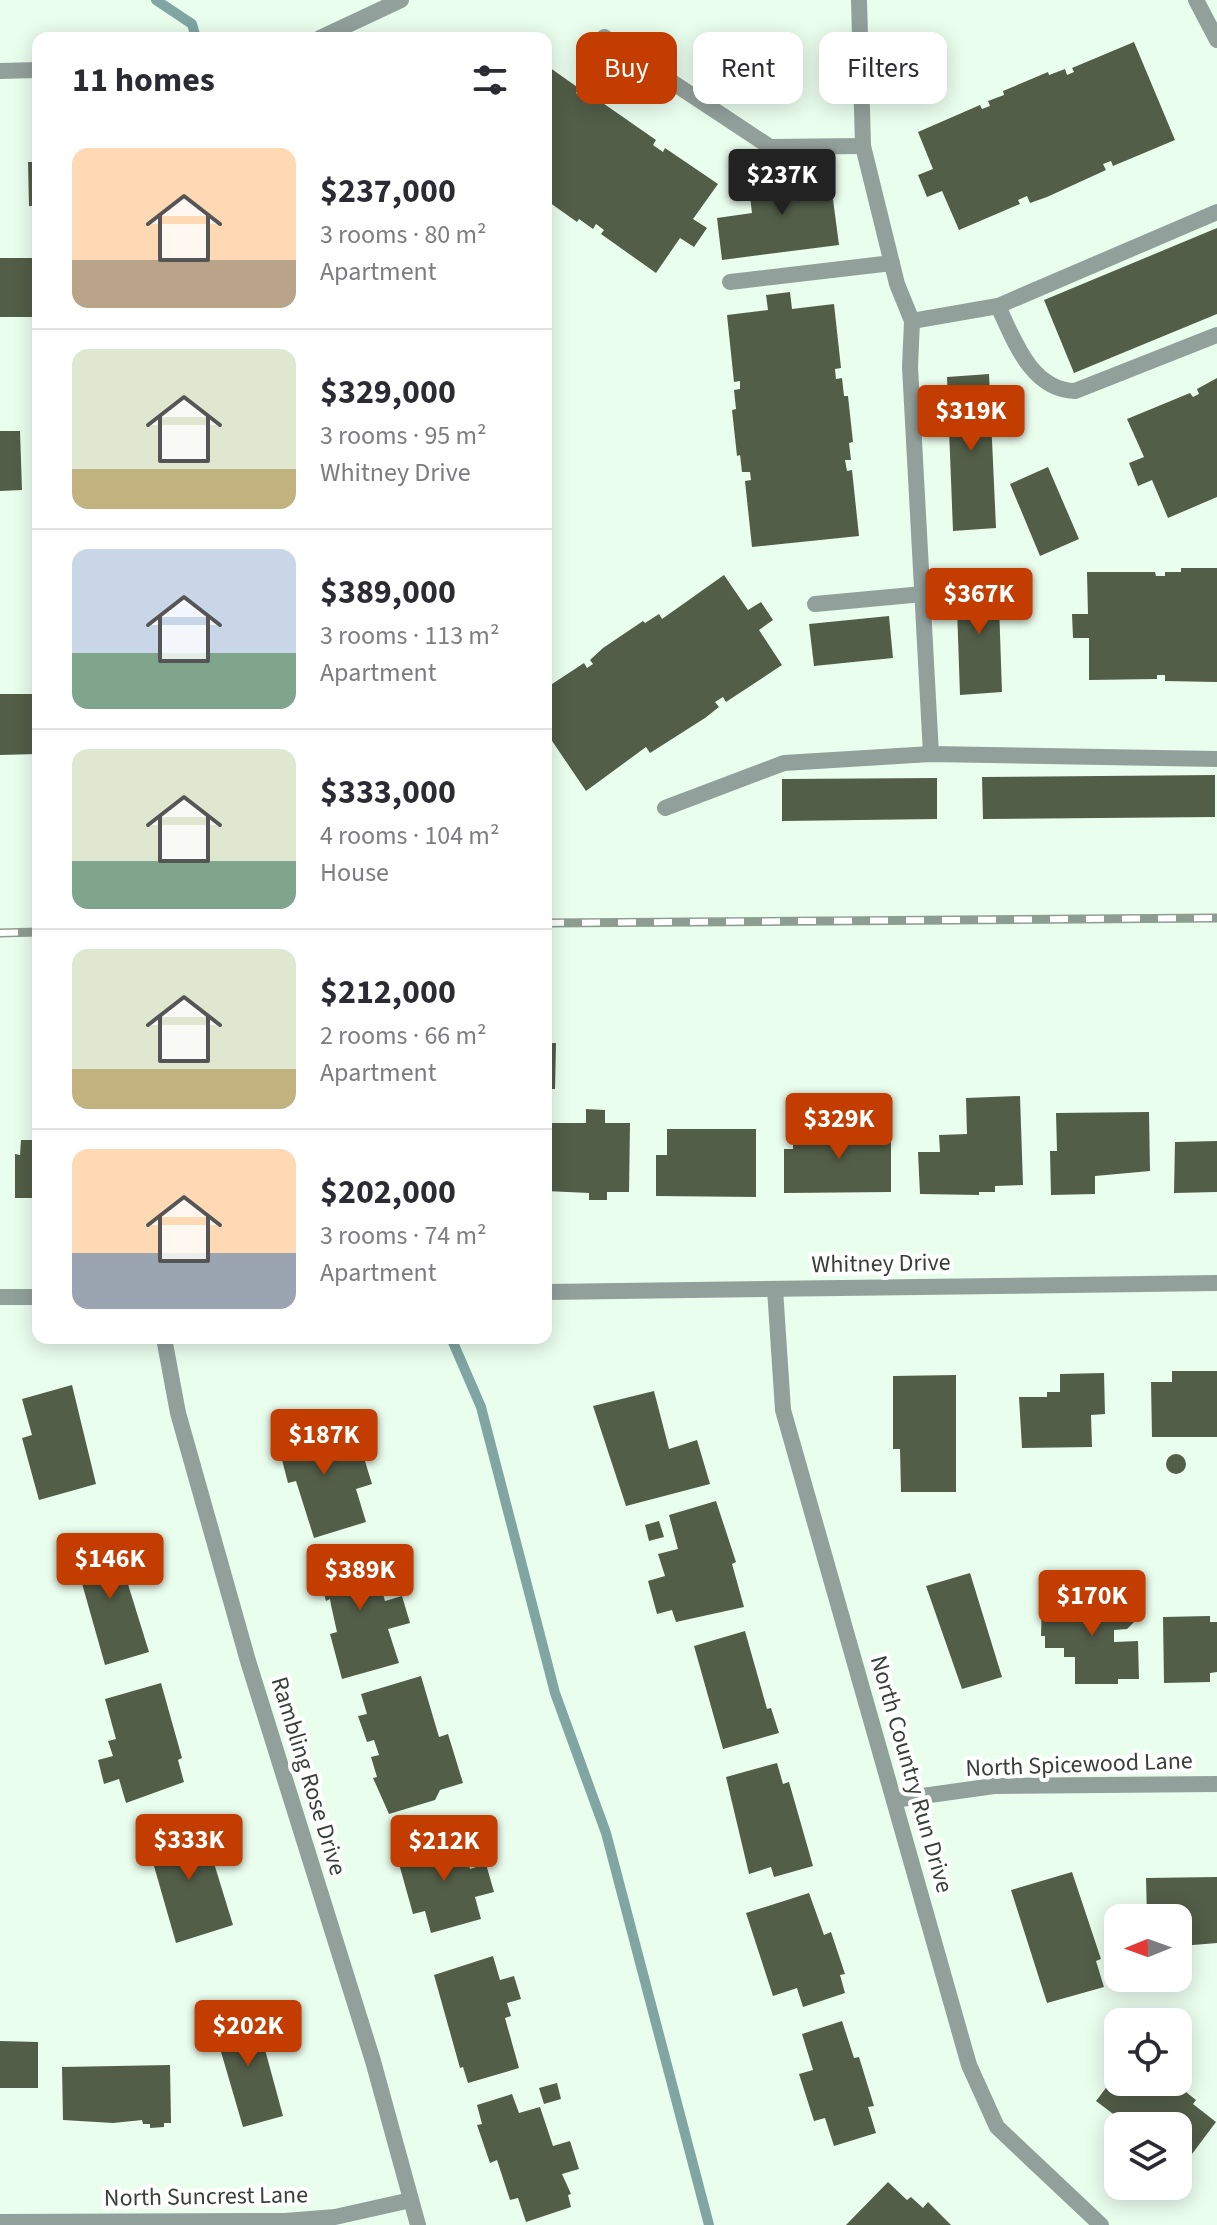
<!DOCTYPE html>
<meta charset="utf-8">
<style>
:root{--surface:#fff;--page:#f7f7f7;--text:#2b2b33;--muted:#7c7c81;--line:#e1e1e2;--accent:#c33d00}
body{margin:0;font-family:"Source Sans 3",sans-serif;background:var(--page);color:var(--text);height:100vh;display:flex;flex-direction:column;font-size:30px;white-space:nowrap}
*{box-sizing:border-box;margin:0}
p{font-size:26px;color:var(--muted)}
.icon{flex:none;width:44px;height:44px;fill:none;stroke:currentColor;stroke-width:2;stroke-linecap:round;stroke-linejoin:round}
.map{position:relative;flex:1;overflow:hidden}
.details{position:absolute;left:32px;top:32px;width:520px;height:1312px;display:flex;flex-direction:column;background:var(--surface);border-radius:16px;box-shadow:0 4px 20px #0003}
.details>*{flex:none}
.guide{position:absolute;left:576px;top:32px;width:520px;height:72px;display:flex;gap:16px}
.needle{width:52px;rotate:269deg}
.controls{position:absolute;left:1104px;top:1904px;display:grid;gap:16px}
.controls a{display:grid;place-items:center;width:88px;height:88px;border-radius:16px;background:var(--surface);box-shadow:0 4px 20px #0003;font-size:40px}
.price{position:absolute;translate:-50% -68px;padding:0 18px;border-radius:8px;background:var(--accent);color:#fff;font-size:26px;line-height:52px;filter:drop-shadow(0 2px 4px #0008)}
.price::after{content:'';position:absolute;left:50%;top:48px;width:24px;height:18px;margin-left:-12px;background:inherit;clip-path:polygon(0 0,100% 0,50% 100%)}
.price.on{background:#222;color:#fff}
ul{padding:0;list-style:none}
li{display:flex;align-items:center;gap:24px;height:200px;padding:0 40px}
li+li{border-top:2px solid var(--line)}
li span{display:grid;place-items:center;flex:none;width:224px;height:160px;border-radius:16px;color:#555}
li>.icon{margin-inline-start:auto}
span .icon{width:96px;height:96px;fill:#fffc;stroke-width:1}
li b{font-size:34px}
h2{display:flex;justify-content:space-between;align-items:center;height:96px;padding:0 40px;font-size:34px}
.chip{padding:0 28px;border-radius:16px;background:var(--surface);box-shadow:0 4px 20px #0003;font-size:28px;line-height:72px}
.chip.on{background:var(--accent);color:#fff}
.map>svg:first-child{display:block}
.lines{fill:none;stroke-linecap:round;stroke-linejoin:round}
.stream{stroke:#80a5a3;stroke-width:10}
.building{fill:#525e48}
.service{stroke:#92a09c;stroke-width:16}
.minor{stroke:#92a09c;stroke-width:16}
.rail-casing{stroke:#8e9d91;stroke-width:9}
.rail{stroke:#fff;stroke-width:6;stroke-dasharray:18;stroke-linecap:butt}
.labels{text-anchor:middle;stroke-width:8;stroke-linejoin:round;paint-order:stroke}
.street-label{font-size:24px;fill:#364038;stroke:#fff}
</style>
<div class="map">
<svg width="1217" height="2225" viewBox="0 0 1217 2225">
<rect width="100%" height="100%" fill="#eafeee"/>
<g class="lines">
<g class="stream">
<polyline points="156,0 192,24 196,38"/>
<polyline points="452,1340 481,1407 555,1693 606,1833 709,2225"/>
</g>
</g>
<g class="building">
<polygon points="1134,42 1175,140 1113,166 1111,161 1103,164 1106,170 1047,197 1030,203 1027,196 1018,200 1020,204 959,230 942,191 927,197 918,175 933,169 918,132 980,105 982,109 990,106 988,101 1004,95 1003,91 1048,72 1049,75 1065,69 1067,75 1074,72 1072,68"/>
<polygon points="546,65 580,89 576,93 583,98 587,92 656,140 653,145 663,152 665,148 718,184 693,219 707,228 694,247 680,238 656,273 601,234 604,230 596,224 593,229 579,219 577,222 546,200"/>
<polygon points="28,162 38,162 38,206 29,206"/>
<polygon points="829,169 839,245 722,260 717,218 752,213 748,179"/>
<polygon points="1217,228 1217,314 1074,373 1044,300"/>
<rect x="0" y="258" width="38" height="59"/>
<polygon points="790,292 792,309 834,304 841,368 835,369 836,379 842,378 844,396 848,396 853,442 849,443 851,460 845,460 847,471 852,470 859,536 752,547 745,481 751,480 750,472 742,472 740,455 737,456 732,410 736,409 734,390 740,389 740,381 734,382 727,315 768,310 766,295"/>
<polygon points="989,374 996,528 953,531 947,377"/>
<polygon points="1217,378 1217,497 1168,518 1152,480 1138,486 1129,463 1144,457 1127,419 1190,393 1193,397 1199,394 1197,389"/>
<polygon points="0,431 20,431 22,490 0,491"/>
<polygon points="1048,467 1079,539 1040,556 1010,484"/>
<polygon points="1181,568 1217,568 1217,682 1165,681 1165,675 1157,675 1157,679 1089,680 1089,638 1073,638 1072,614 1088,614 1087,572 1155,572 1156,576 1165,576 1165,572 1181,572"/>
<polygon points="724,575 748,610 761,602 773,620 759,630 782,665 726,702 723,697 715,702 719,707 705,718 650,753 646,747 586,791 546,732 546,688 584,663 587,668 593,664 590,660 603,648 643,621 645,623 659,614 662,619"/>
<polygon points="998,576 1002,692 960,695 956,579"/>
<polygon points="889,616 893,658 814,666 809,624"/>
<polygon points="0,694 38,694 38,754 0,755"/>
<polygon points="1215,775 1215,817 983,819 982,777"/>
<polygon points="937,778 937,819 782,821 782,779"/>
<polygon points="546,1043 556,1043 555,1089 546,1089"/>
<polygon points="1020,1096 1023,1185 995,1186 995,1192 979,1192 979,1195 920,1194 918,1152 940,1152 939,1135 967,1134 966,1098"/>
<polygon points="586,1109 605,1110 605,1123 630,1123 629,1192 607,1192 607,1200 589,1200 589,1193 546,1191 546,1123 586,1123"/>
<polygon points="1149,1112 1150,1171 1095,1176 1095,1194 1051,1195 1050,1151 1057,1151 1056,1113"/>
<polygon points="667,1129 756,1129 756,1197 656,1196 656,1155 667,1155"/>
<polygon points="793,1129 891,1129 891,1192 784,1193 784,1149 793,1149"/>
<polygon points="21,1140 38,1140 38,1198 15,1198 15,1154 20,1155"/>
<polygon points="1217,1141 1217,1192 1174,1193 1175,1142"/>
<polygon points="1172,1371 1217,1371 1217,1437 1152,1437 1151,1382 1172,1382"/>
<polygon points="1104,1373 1105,1414 1091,1415 1092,1447 1022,1448 1019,1397 1047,1397 1047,1392 1060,1392 1060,1374"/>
<polygon points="956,1375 956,1492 901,1492 900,1449 893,1449 893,1376"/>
<polygon points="72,1385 96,1484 39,1500 22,1438 32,1435 22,1399"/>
<polygon points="654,1391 669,1449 697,1440 710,1484 626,1506 593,1406"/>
<polygon points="314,1421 319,1439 343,1431 352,1461 364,1458 372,1484 356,1489 366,1522 314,1538 296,1481 288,1483 275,1433"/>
<circle cx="1176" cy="1464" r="10"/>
<polygon points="716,1501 736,1562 732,1564 744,1607 676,1622 672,1610 657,1614 648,1581 665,1576 658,1554 678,1549 669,1515"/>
<polygon points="659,1521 664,1537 649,1541 645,1525"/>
<polygon points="113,1536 149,1652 105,1665 72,1548"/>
<polygon points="369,1544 385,1601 402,1596 410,1623 388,1629 399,1663 342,1679 330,1634 337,1632 331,1605 330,1599 326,1601 314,1560"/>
<polygon points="970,1573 1002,1677 962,1689 926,1586"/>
<polygon points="1114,1597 1114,1606 1127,1605 1134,1612 1134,1622 1127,1629 1114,1630 1114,1642 1138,1641 1139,1679 1118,1679 1118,1684 1075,1684 1075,1657 1064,1657 1064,1648 1045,1648 1045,1636 1041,1636 1042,1598"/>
<polygon points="1210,1616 1210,1622 1217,1622 1217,1672 1210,1673 1210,1682 1164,1683 1163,1617"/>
<polygon points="745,1631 767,1709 771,1708 779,1733 723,1749 694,1646"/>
<polygon points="421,1676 439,1737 448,1734 463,1783 440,1790 435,1800 389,1814 373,1778 377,1777 371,1757 379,1755 374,1740 367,1742 358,1716 367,1714 361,1694"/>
<polygon points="161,1683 182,1758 178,1760 184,1782 126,1803 119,1779 104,1784 98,1760 113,1756 108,1741 116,1739 105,1699"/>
<polygon points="777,1763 783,1784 789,1782 813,1866 774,1877 771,1867 749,1874 726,1777"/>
<polygon points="201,1821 233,1925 176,1943 146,1838"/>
<polygon points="460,1835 470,1869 486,1864 494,1892 475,1897 481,1919 431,1933 425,1911 413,1914 396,1853"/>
<polygon points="1072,1872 1101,1959 1096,1961 1104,1987 1047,2003 1011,1890"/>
<polygon points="1217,1877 1217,1943 1181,1946 1178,1918 1147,1918 1146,1878"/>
<polygon points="809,1893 824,1935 831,1932 845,1974 840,1975 845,1993 803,2007 797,1988 773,1996 746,1913"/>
<polygon points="493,1956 500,1980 514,1976 521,1999 507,2003 511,2016 505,2018 519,2068 468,2083 463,2067 460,2068 434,1975"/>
<polygon points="254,2009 283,2116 243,2127 212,2021"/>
<polygon points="842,2021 854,2058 859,2057 874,2106 868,2107 876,2133 834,2146 825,2118 814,2121 799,2074 813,2070 802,2034"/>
<polygon points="0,2041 38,2042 38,2088 0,2088"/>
<polygon points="170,2065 171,2123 164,2123 164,2127 150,2128 150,2124 143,2124 142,2120 113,2123 63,2120 62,2067"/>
<polygon points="1118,2072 1118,2082 1163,2082 1177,2093 1181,2088 1196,2100 1193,2104 1216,2122 1183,2166 1178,2162 1178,2126 1129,2126 1096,2101"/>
<polygon points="557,2083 561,2099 544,2104 539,2088"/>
<polygon points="512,2094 519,2113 540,2107 553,2146 570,2141 579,2169 562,2174 571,2194 568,2195 571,2207 526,2222 518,2198 510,2200 497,2160 490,2163 477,2125 482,2124 477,2105"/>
<polygon points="888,2182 907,2200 911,2197 923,2208 928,2202 951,2225 846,2225"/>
</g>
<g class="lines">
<g class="service">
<polyline points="859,0 863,146 897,284 912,321 910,367 931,754"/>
<polyline points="1196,0 1217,40"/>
<polyline points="604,37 770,147 863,146"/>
<polyline points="730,282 892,263"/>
<path d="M998,306C1014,340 1031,390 1075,391L1217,335"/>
<polyline points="912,321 998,306 1217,212"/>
<polyline points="815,604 923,594"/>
<polyline points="665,808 784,763 931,754 1217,759"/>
</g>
<g class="minor">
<polyline points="320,38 401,0"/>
<polyline points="0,71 38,70"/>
<polyline points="775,1289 783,1410 969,2065 997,2127 1101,2225"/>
<polyline points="546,1292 1217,1283"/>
<polyline points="0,1297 38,1297"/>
<polyline points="164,1338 178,1413 248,1661 373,2061 418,2225"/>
<polyline points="894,1800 994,1786 1217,1784"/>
<polyline points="0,2222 285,2221 335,2217 411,2200"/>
</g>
<g class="rail-casing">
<g id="rail">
<polyline points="546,923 1217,918"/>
<polyline points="0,933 38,932"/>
</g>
</g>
<use href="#rail" class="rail"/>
</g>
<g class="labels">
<g class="street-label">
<text transform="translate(881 1263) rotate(-1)" y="8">Whitney Drive</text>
<text transform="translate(1079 1764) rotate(-2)" y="8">North Spicewood Lane</text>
<text transform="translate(912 1774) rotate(74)" y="8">North Country Run Drive</text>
<text transform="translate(309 1776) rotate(73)" y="8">Rambling Rose Drive</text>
<text transform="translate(206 2196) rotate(-1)" y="8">North Suncrest Lane</text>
</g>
</g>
</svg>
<div class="controls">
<a><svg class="needle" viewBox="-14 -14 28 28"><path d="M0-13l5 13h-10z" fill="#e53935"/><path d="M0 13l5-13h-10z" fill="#7c7c81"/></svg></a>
<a><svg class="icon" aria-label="locate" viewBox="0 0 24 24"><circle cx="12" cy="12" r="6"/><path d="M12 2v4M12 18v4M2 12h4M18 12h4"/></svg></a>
<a><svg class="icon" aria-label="layers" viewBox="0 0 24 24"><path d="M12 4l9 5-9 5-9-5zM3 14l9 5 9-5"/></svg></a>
</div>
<b class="price on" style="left:782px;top:217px">$237K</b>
<b class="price" style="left:971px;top:453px">$319K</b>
<b class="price" style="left:979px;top:636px">$367K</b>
<b class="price" style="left:839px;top:1161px">$329K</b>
<b class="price" style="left:324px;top:1477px">$187K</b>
<b class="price" style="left:110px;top:1601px">$146K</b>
<b class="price" style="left:360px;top:1612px">$389K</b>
<b class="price" style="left:1092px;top:1638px">$170K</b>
<b class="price" style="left:189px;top:1882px">$333K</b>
<b class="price" style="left:444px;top:1883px">$212K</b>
<b class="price" style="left:248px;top:2068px">$202K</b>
<div class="guide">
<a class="chip on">Buy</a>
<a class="chip">Rent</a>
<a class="chip">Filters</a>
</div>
<section class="details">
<h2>11 homes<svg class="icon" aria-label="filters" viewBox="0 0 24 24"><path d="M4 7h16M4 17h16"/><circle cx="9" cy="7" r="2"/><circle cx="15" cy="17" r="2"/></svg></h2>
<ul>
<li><span style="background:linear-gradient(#ffd9b3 70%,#b9a48a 0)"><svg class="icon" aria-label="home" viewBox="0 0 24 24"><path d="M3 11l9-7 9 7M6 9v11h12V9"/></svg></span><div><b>$237,000</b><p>3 rooms · 80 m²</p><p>Apartment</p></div></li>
<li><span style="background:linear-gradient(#dfe7d0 75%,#c2b280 0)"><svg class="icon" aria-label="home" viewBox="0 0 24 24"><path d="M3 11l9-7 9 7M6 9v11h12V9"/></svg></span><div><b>$329,000</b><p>3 rooms · 95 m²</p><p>Whitney Drive</p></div></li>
<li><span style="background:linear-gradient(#c9d6e8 65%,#7fa58c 0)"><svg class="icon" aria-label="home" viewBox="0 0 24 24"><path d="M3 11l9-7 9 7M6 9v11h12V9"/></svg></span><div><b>$389,000</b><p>3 rooms · 113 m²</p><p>Apartment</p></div></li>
<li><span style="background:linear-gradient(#dfe7d0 70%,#7fa58c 0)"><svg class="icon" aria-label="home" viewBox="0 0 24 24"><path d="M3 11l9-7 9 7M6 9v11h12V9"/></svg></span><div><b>$333,000</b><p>4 rooms · 104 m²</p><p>House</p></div></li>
<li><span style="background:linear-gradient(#dfe7d0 75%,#c2b280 0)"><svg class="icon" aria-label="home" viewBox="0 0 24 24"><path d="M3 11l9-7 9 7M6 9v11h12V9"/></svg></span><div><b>$212,000</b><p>2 rooms · 66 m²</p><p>Apartment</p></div></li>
<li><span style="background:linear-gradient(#ffd9b3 65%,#9aa5b1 0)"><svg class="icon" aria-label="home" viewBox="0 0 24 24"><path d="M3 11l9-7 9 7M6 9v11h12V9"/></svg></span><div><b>$202,000</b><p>3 rooms · 74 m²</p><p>Apartment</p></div></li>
</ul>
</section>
</div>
